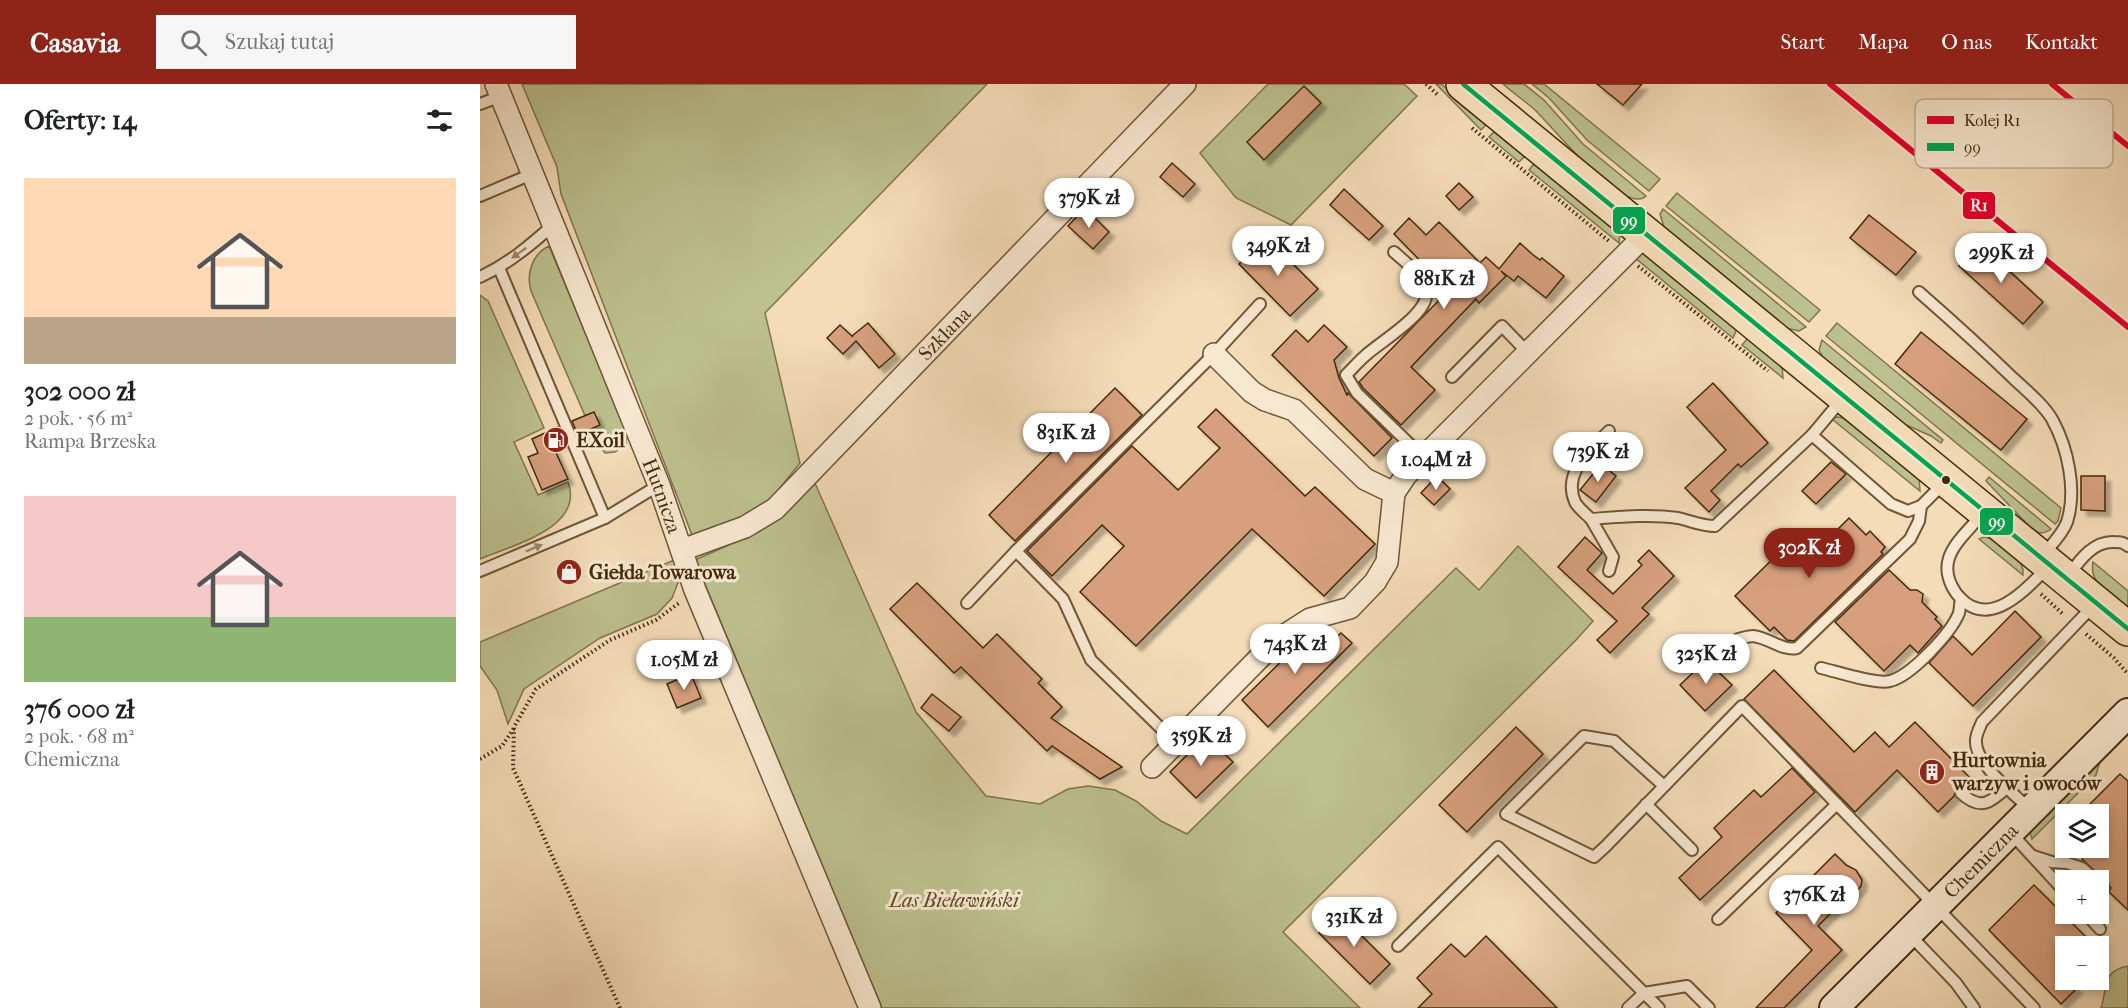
<!DOCTYPE html>
<html lang="pl">
<meta charset="utf-8">
<style>
:root{--surface:#fff;--page:#f6f6f6;--text:#202124;--muted:#757577;--accent:#8f2418}
body{margin:0;font-family:"IM FELL French Canon",serif;background:var(--page);color:var(--text);height:100vh;display:flex;flex-direction:column;font-size:22px;white-space:nowrap}
*{box-sizing:border-box;margin:0}
p{font-size:20px;color:var(--muted)}
.icon{flex:none;width:33px;height:33px;fill:none;stroke:currentColor;stroke-width:2;stroke-linecap:round;stroke-linejoin:round}
.map{position:relative;flex:1;overflow:hidden}
.side{display:flex;flex-direction:column;background:var(--surface);width:480px}
.side>*{flex:none}
.buttons{position:absolute;left:1575px;top:720px;display:grid;gap:12px}
.buttons a{display:grid;place-items:center;width:54px;height:54px;border-radius:0px;background:var(--surface);box-shadow:0 3px 9px #0003;font-size:30px}
.price{position:absolute;translate:-50% -51px;padding:0 14px;border-radius:21px;background:#fff;color:#222;font-size:20px;line-height:39px;filter:drop-shadow(0 2px 3px #0008)}
.price::after{content:'';position:absolute;left:50%;top:36px;width:18px;height:14px;margin-left:-9px;background:inherit;clip-path:polygon(0 0,100% 0,50% 100%)}
.price.active{background:var(--accent);color:#fff}
ul{padding:0;list-style:none}
li{display:grid;align-content:center;gap:12px;height:318px;padding:0 24px}
li span{display:grid;place-items:center;height:186px;border-radius:0px;color:#555}
li>.icon{margin-inline-start:auto}
span .icon{width:108px;height:108px;fill:#fffc;stroke-width:1}
li b{font-size:26px}
h2{display:flex;justify-content:space-between;align-items:center;height:72px;padding:0 24px;font-size:26px}
header{display:flex;align-items:center;gap:36px;box-sizing:border-box;height:84px;padding:0 30px;background:var(--accent);color:#fff}
header strong{font-size:28px}
nav{display:flex;gap:33px;margin-inline-start:auto;font-size:21px}
.search{width:420px;height:54px;background:var(--page);display:flex;align-items:center;gap:15px;box-sizing:border-box;padding:0 21px;border-radius:0px;color:var(--muted);font-size:22px}
main{display:flex;flex:1;min-height:0}
.map>svg:first-child{display:block}
.green{fill:#bcc08e;stroke:#80754c;stroke-width:1.5}
.building{fill:#d79f7d;stroke:#432a09;stroke-width:1.5;filter:url(#shadow)}
.lines{fill:none;stroke-linecap:round;stroke-linejoin:round}
.lane-casing{stroke:#6f5635;stroke-width:14}
.street-casing{stroke:#6f5635;stroke-width:24}
.secondary-casing{stroke:#432a09;stroke-width:32}
.highway-casing{stroke:#432a09;stroke-width:36}
.path{stroke:#432a09;stroke-width:4;stroke-dasharray:1.5 3;stroke-linecap:butt}
.lane{stroke:#f8e8d1;stroke-width:10}
.street{stroke:#f8e8d1;stroke-width:21}
.secondary{stroke:#f8e8d1;stroke-width:28}
.highway{stroke:#f4dcb8;stroke-width:33}
.bus-1-casing{stroke:#f8e8d1;stroke-width:9}
.bus-1{stroke:#00a651;stroke-width:4.5}
.rail-1-casing{stroke:#f8e8d1;stroke-width:10}
.rail-1{stroke:#e4002b;stroke-width:6}
.oneway{fill:#9e896d}
.bus-dot{fill:#432a09;stroke:#f8e8d1;stroke-width:2}
.labels{text-anchor:middle;stroke-width:6;stroke-linejoin:round;paint-order:stroke}
.street-label{font-size:20px;fill:#432a09;stroke:#f8e8d1}
.poi-label{font-size:20px;font-weight:bold;fill:#432a09;stroke:#f8e8d1;text-anchor:start}
.park-label{font-size:20px;font-style:italic;fill:#5b4824;stroke:#f8e8d1}
.key{fill:#f8e8d1;stroke:#c2af95;stroke-width:1.5}
.key-label{font-size:16px;fill:#432a09}
.line-badge{stroke:#f8e8d1;stroke-width:2}
.badge-label{font-size:16px;text-anchor:middle;font-weight:bold;fill:#fff}
</style>
<header>
<strong>Casavia</strong>
<div class="search"><svg class="icon" aria-label="search" viewBox="0 0 24 24"><circle cx="10" cy="10" r="6"/><path d="M15 15l6 6"/></svg>Szukaj tutaj</div>
<nav><a>Start</a><a>Mapa</a><a>O nas</a><a>Kontakt</a></nav>
</header>
<main>
<section class="side">
<h2>Oferty: 14<svg class="icon" aria-label="filters" viewBox="0 0 24 24"><path d="M4 7h16M4 17h16"/><circle cx="9" cy="7" r="2"/><circle cx="15" cy="17" r="2"/></svg></h2>
<ul>
<li><span style="background:linear-gradient(#ffd9b3 75%,#b9a48a 0)"><svg class="icon" aria-label="home" viewBox="0 0 24 24"><path d="M3 11l9-7 9 7M6 9v11h12V9"/></svg></span><div><b>302 000 zł</b><p>2 pok. · 56 m²</p><p>Rampa Brzeska</p></div></li>
<li><span style="background:linear-gradient(#f6c9c9 65%,#8fb573 0)"><svg class="icon" aria-label="home" viewBox="0 0 24 24"><path d="M3 11l9-7 9 7M6 9v11h12V9"/></svg></span><div><b>376 000 zł</b><p>2 pok. · 68 m²</p><p>Chemiczna</p></div></li>
</ul>
</section>
<div class="map">
<svg width="1648" height="924" viewBox="0 0 1648 924">
<defs>
<filter id="shadow"><feDropShadow dx="5.5" dy="5.5" stdDeviation="1.5" flood-color="#0004"/></filter>
</defs>
<rect width="100%" height="100%" fill="#f4dcb8"/>
<filter id="stains"><feTurbulence type="fractalNoise" baseFrequency=".00333" numOctaves="4"/><feColorMatrix values="0 0 0 0 .2 0 0 0 0 .09 0 0 0 0 .02 0 0 0 .5 -.17"/></filter>
<radialGradient id="worn" r=".72"><stop offset=".6" stop-color="#630" stop-opacity="0"/><stop offset="1" stop-color="#630" stop-opacity=".3"/></radialGradient>
<g class="green">
<polygon points="42,0 507,0 285,229 320,379 283,425 262,435 212,451 81,110 77,83"/>
<polygon points="788,0 924,0 937,12 811,141 756,114 720,69"/>
<polygon points="956,0 961,0 1006,37 1005,42 1001,46"/>
<path d="M1023,0H1044L1064,16L1103,60L1166,112C1144,133 1071,41 1055,26C1045,17 1033,9 1023,0Z"/>
<polygon points="1052,0 1064,0 1180,95 1169,107 1107,56 1069,14"/>
<polygon points="1017,47 1043,67 1044,73 1039,78 1009,53 1014,48"/>
<polygon points="1058,80 1140,150 1139,159 1049,86 1053,81"/>
<polygon points="1197,109 1340,226 1329,238 1186,122"/>
<polygon points="1183,125 1326,243 1319,247 1306,244 1184,143 1180,130"/>
<path d="M69,162L147,348L146,360L135,368L125,369L116,357L51,207C46,190 52,170 69,162Z"/>
<polygon points="1161,169 1165,169 1255,243 1256,247 1253,254 1154,173"/>
<path d="M0,211L8,217L64,344L34,358L58,411L88,398C105,444 32,461 0,475Z"/>
<polygon points="1357,239 1581,424 1578,437 1575,440 1346,252"/>
<polygon points="1267,255 1271,255 1302,281 1303,294 1262,261"/>
<polygon points="1342,256 1463,356 1461,359 1451,352 1424,340 1344,275 1339,266"/>
<polygon points="1357,333 1365,334 1439,394 1440,407 1352,335"/>
<path d="M1509,393L1571,445C1564,450 1559,450 1552,445L1506,397Z"/>
<polygon points="334,397 436,628 506,712 560,720 588,705 608,702 635,706 656,717 681,737 707,750 976,484 999,506 1038,462 1113,537 1097,555 803,848 880,924 401,924 215,476 280,447"/>
<path d="M1504,453C1521,455 1545,474 1543,491L1499,455Z"/>
<polygon points="194,476 199,496 192,514 177,530 120,554 44,605 28,640 17,606 0,582 0,558"/>
<path d="M1613,478L1648,507V525C1633,513 1608,500 1613,478Z"/>
<polygon points="1621,674 1616,691 1552,755 1550,749 1552,743"/>
<path d="M1648,882V924H1621C1628,904 1621,887 1648,882Z"/>
</g>
<g class="building">
<polygon points="1117,0 1162,0 1143,21"/>
<polygon points="824,2 841,19 784,76 767,58"/>
<polygon points="692,79 715,100 703,113 680,93"/>
<polygon points="979,99 993,113 979,126 966,112"/>
<polygon points="864,105 903,142 889,156 850,121"/>
<polygon points="605,124 629,148 613,165 588,142"/>
<polygon points="1389,131 1436,168 1416,191 1370,154"/>
<polygon points="929,134 946,151 959,138 1000,179 1006,173 1019,185 1040,159 1052,170 1060,176 1062,174 1084,192 1066,214 1038,192 1034,197 1021,187 1026,192 999,219 996,215 931,283 955,306 921,341 883,304 879,298 969,206 914,150"/>
<polygon points="786,153 838,205 810,232 759,180"/>
<polygon points="1499,159 1563,218 1543,240 1479,182"/>
<polygon points="388,239 415,270 399,284 376,257 363,270 347,254 360,241 373,253 372,252"/>
<polygon points="844,241 867,263 854,276 859,294 867,311 868,309 912,354 894,372 792,271 816,246 828,258"/>
<polygon points="1441,248 1547,335 1521,366 1415,280"/>
<polygon points="1233,299 1288,359 1261,383 1258,380 1231,407 1240,416 1229,428 1205,404 1246,366 1207,323"/>
<polygon points="635,304 662,331 535,457 509,431"/>
<polygon points="736,325 825,412 835,403 895,460 844,512 772,445 656,562 600,508 644,462 622,441 572,492 547,467 652,362 698,406 740,364 718,343"/>
<polygon points="114,328 120,341 98,351 92,337"/>
<polygon points="78,343 84,357 73,362 88,395 62,406 48,373 58,369 52,355"/>
<polygon points="1351,378 1366,390 1336,420 1322,407"/>
<polygon points="1121,380 1136,392 1116,418 1100,406"/>
<polygon points="957,392 970,405 954,421 941,409"/>
<polygon points="1601,392 1625,392 1625,427 1601,426"/>
<polygon points="1369,434 1386,451 1390,447 1405,463 1401,468 1403,470 1314,557 1307,556 1294,543 1290,547 1255,512 1313,455 1324,466 1335,456 1341,462"/>
<polygon points="1105,453 1122,469 1107,486 1133,510 1162,481 1158,477 1169,466 1194,492 1162,524 1169,530 1130,569 1117,556 1137,537 1078,483"/>
<polygon points="1409,486 1430,506 1437,506 1443,510 1442,518 1457,533 1455,535 1462,542 1438,569 1430,561 1404,587 1355,538"/>
<polygon points="437,499 503,564 517,550 562,595 558,599 582,623 571,634 642,683 620,695 572,662 567,667 481,583 474,589 410,525"/>
<polygon points="1535,527 1561,553 1493,622 1449,579 1473,552 1492,571"/>
<polygon points="843,545 854,555 861,549 872,559 788,643 762,616 826,553"/>
<polygon points="1226,576 1252,601 1225,627 1200,601"/>
<polygon points="1294,586 1374,668 1395,648 1409,663 1435,638 1492,696 1485,703 1479,702 1476,704 1474,712 1458,728 1417,686 1375,728 1264,615"/>
<polygon points="211,590 221,614 197,624 187,600"/>
<polygon points="452,610 481,633 469,647 441,624"/>
<polygon points="1036,643 1063,670 987,748 959,721"/>
<polygon points="726,652 753,678 716,714 690,688"/>
<polygon points="1312,684 1335,708 1220,816 1199,794 1242,753 1234,744 1274,706 1281,713"/>
<polygon points="1640,690 1648,697 1648,826 1629,808 1631,804 1628,799 1602,775 1614,764 1618,764 1618,730 1600,730"/>
<polygon points="1355,770 1366,781 1376,786 1382,796 1381,802 1377,807 1369,811 1338,842 1362,866 1304,924 1276,924 1332,866 1296,829"/>
<polygon points="1554,801 1615,862 1586,862 1586,896 1597,904 1581,920 1509,846"/>
<polygon points="859,829 910,880 890,900 839,849"/>
<polygon points="1006,852 1077,924 938,924 952,910 937,894 971,860 985,873"/>
</g>
<g class="lines">
<g class="lane-casing">
<g id="lane">
<polyline points="0,20 21,12"/>
<polyline points="0,112 54,89"/>
<path d="M914,168C925,178 943,191 946,208C950,229 900,258 886,271C879,277 873,284 866,291L877,309L943,373"/>
<polyline points="19,184 125,434"/>
<path d="M0,193C28,180 51,161 74,140"/>
<path d="M1439,208C1471,236 1503,265 1534,295C1547,307 1563,320 1572,335C1588,364 1597,406 1587,438C1582,451 1571,461 1563,471"/>
<polyline points="972,293 1022,242 1047,268"/>
<polyline points="1363,314 1332,351 1411,420 1428,427 1441,422 1464,399"/>
<path d="M1502,430C1492,443 1474,458 1469,474C1465,486 1469,499 1476,509C1507,549 1544,507 1567,484"/>
<path d="M1111,435C1106,430 1098,424 1095,418C1082,388 1111,366 1129,347"/>
<polyline points="536,467 734,270 780,220"/>
<polyline points="0,487 125,434 179,401"/>
<path d="M1129,487L1133,473L1111,435C1139,433 1170,430 1198,434C1211,437 1222,442 1235,442L1332,351"/>
<path d="M1588,492C1600,476 1613,457 1634,458C1640,458 1643,458 1648,462"/>
<polyline points="487,519 536,467 583,515 611,576 696,659"/>
<path d="M1258,555C1263,554 1268,552 1273,552C1290,554 1301,567 1317,564L1430,455L1439,437L1441,422"/>
<path d="M1341,584C1355,587 1396,601 1410,597C1431,592 1471,549 1479,529C1480,524 1480,519 1481,515"/>
<polyline points="1184,702 1134,657 1104,652 1026,730 1114,773 1126,762 1262,622 1554,924"/>
<path d="M1481,709C1500,727 1511,719 1527,703"/>
<polyline points="1166,720 1212,766"/>
<path d="M1551,726C1534,710 1494,679 1496,656C1496,650 1500,643 1502,638L1614,521"/>
<polyline points="1530,748 1586,809"/>
<polyline points="1553,772 1572,778 1587,779 1602,784 1615,796"/>
<polyline points="1618,800 1623,804"/>
<polyline points="1606,830 1620,845"/>
<polyline points="1238,835 1357,720"/>
<polyline points="1429,850 1476,899 1494,924"/>
<polyline points="918,862 1018,763 1179,924"/>
<polyline points="1148,924 1164,909 1207,902 1229,924"/>
</g>
</g>
<g class="street-casing">
<g id="street">
<path id="s1" d="M16,0L179,401L215,506L390,924"/>
<polyline points="734,270 772,308 785,316 814,326 885,395 914,409"/>
<path id="s2" d="M202,466L265,443L295,425L705,0"/>
<polyline points="672,683 797,556 830,535 870,524 895,498 907,478 914,409 926,391 1166,150"/>
</g>
</g>
<g class="secondary-casing">
<g id="secondary">
<path id="s3" d="M1354,924L1648,629"/>
</g>
</g>
<g class="highway-casing">
<polyline id="highway" points="983,0 1648,545"/>
</g>
<g class="path">
<polyline points="946,0 959,12"/>
<polyline points="992,44 1130,158"/>
<polyline points="1158,182 1288,287"/>
<polyline points="1561,510 1584,531"/>
<polyline points="1606,550 1634,574 1648,590"/>
<polyline points="0,675 22,662 34,644"/>
<polyline points="140,924 33,684 34,643 56,605 130,556 176,536 199,519"/>
</g>
<use href="#lane" class="lane"/>
<use href="#street" class="street"/>
<use href="#secondary" class="secondary"/>
<use href="#highway" class="highway"/>
<g class="bus-1-casing">
<polyline id="bus-1" points="983,0 1648,545"/>
</g>
<use href="#bus-1" class="bus-1"/>
<g class="rail-1-casing">
<g id="rail-1">
<polyline points="1350,0 1648,243"/>
<polyline points="1572,0 1648,62"/>
</g>
</g>
<use href="#rail-1" class="rail-1"/>
</g>
<defs><path id="oneway-solid" d="M-6-.8H1V-3.2L6.5 0L1 3.2V.8H-6Z" transform="scale(1.5)"/></defs>
<g class="oneway">
<use href="#oneway-solid" transform="translate(39 169) rotate(144)"/>
<use href="#oneway-solid" transform="translate(54 464) rotate(-23)"/>
</g>
<defs>
<g id="fuel-disc" transform="scale(1.35)"><circle r="9.5" fill="#8f2418" stroke="#f8e8d1"/><path d="M-5.5-6h7V0h2V4h1.3V-2.5L3-4.5l.8-.8L6-3V5H2.5V1h-1V6h-7ZM-4.2-4.7v3.2H.2V-4.7Z" fill="#fff"/></g>
<g id="shop-disc" transform="scale(1.35)"><circle r="9.5" fill="#8f2418" stroke="#f8e8d1"/><path d="M-5-2.5h2.3a2.7 3.5 0 0 1 5.4 0H5L5.5 6h-11ZM-1.5-2.5h3a1.5 2.3 0 0 0-3 0Z" fill="#fff"/></g>
<g id="building-disc" transform="scale(1.35)"><circle r="9.5" fill="#8f2418" stroke="#f8e8d1"/><path d="M-4-6H4V6H1V3H-1V6H-4ZM-2.5-4.3h1.7v1.8h-1.7ZM.8-4.3h1.7v1.8H.8ZM-2.5-1h1.7V.8h-1.7ZM.8-1h1.7V.8H.8Z" fill="#fff"/></g>
</defs>
<g fill-rule="evenodd">
<use href="#fuel-disc" x="76" y="356"/>
<use href="#shop-disc" x="89" y="488"/>
<use href="#building-disc" x="1452" y="688"/>
</g>
<circle class="bus-dot" cx="1466" cy="396" r="5"/>
<g class="labels">
<g class="street-label">
<text dy="7" stroke="none"><textPath href="#s2" startOffset="346">Szklana</textPath></text>
<text dy="7" stroke="none"><textPath href="#s1" startOffset="444">Hutnicza</textPath></text>
<text dy="7" stroke="none"><textPath href="#s3" startOffset="208">Chemiczna</textPath></text>
</g>
<g class="poi-label">
<text x="96" y="363">EXoil</text>
<text x="109" y="495">Giełda Towarowa</text>
<text x="1472" y="683">Hurtownia<tspan x="1472" dy="23">warzyw i owoców</tspan></text>
</g>
<g class="park-label">
<text x="474" y="823">Las Bieławiński</text>
</g>
</g>
<rect x="1435" y="15" width="198" height="69" rx="9" class="key"/>
<rect x="1447" y="32" width="27" height="8" fill="#e4002b"/>
<rect x="1447" y="59" width="27" height="8" fill="#00a651"/>
<g class="key-label">
<text x="1484" y="42">Kolej R1</text>
<text x="1484" y="69">99</text>
</g>
<g class="line-badge">
<rect x="1482" y="107" width="34" height="29" rx="6" fill="#e4002b"/>
<rect x="1132" y="122" width="34" height="29" rx="6" fill="#00a651"/>
<rect x="1499" y="423" width="35" height="29" rx="6" fill="#00a651"/>
</g>
<g class="badge-label">
<text x="1499" y="127">R1</text>
<text x="1149" y="142">99</text>
<text x="1517" y="443">99</text>
</g>
<rect width="100%" height="100%" filter="url(#stains)"/>
<rect width="100%" height="100%" fill="url(#worn)"/>
</svg>
<div class="buttons">
<a><svg class="icon" aria-label="layers" viewBox="0 0 24 24"><path d="M12 4l9 5-9 5-9-5zM3 14l9 5 9-5"/></svg></a>
<a>+</a>
<a>−</a>
</div>
<b class="price" style="left:609px;top:145px">379K zł</b>
<b class="price" style="left:798px;top:193px">349K zł</b>
<b class="price" style="left:1521px;top:200px">299K zł</b>
<b class="price" style="left:964px;top:226px">881K zł</b>
<b class="price" style="left:586px;top:380px">831K zł</b>
<b class="price" style="left:1118px;top:399px">739K zł</b>
<b class="price" style="left:956px;top:407px">1.04M zł</b>
<b class="price active" style="left:1329px;top:495px">302K zł</b>
<b class="price" style="left:815px;top:591px">743K zł</b>
<b class="price" style="left:1226px;top:601px">325K zł</b>
<b class="price" style="left:204px;top:607px">1.05M zł</b>
<b class="price" style="left:721px;top:683px">359K zł</b>
<b class="price" style="left:1334px;top:842px">376K zł</b>
<b class="price" style="left:874px;top:864px">331K zł</b>
</div>
</main>
